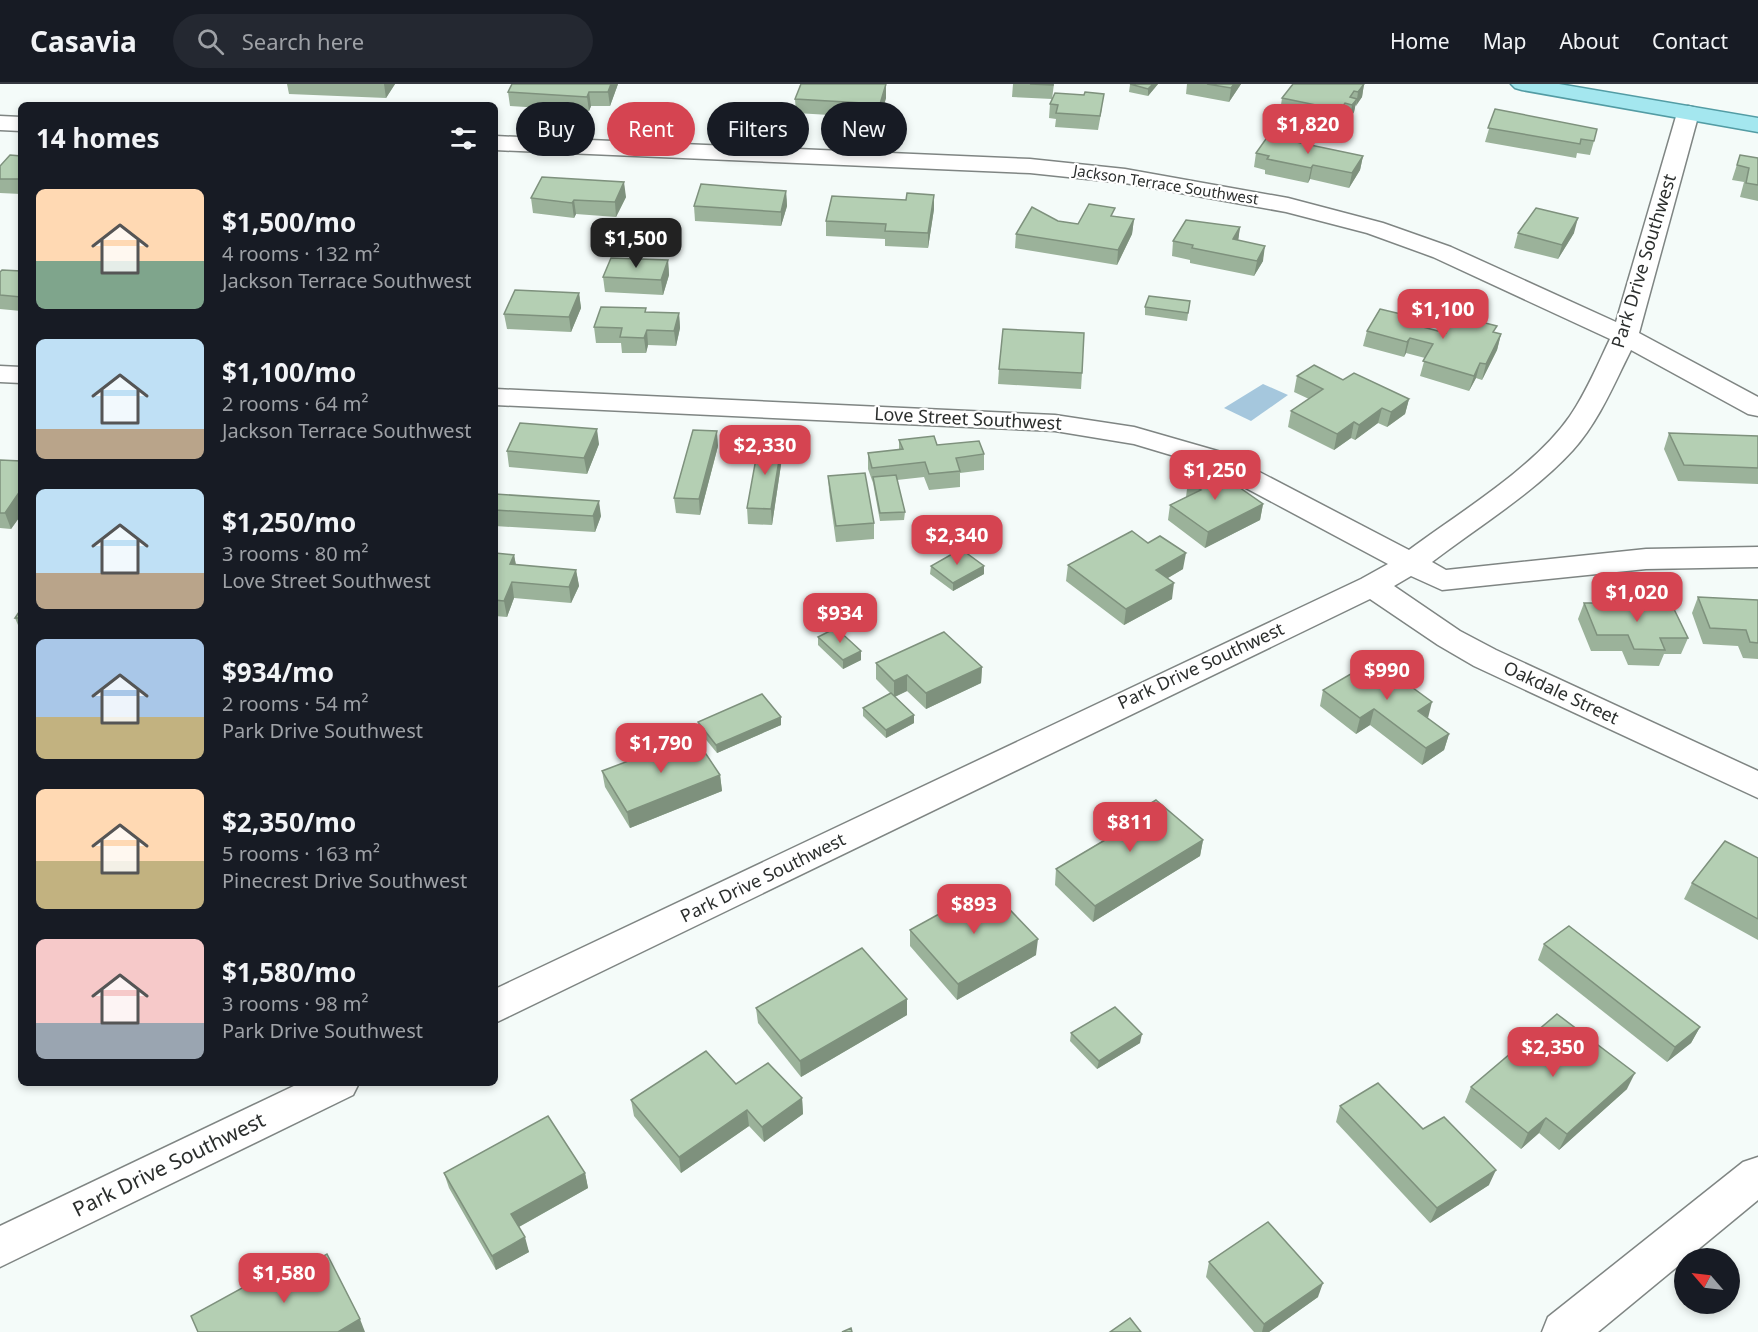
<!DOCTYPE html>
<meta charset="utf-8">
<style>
:root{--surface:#171b24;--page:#242831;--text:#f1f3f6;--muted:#9ea1a6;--line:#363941;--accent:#d54451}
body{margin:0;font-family:"Noto Sans",sans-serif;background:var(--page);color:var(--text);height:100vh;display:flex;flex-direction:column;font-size:22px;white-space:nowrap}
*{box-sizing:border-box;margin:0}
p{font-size:20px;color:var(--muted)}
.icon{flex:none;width:33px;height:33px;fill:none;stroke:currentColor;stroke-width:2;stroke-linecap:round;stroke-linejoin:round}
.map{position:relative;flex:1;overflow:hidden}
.sheet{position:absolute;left:18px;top:18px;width:480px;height:984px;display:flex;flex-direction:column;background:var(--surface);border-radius:9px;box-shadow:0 3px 9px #0003}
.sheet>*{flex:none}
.top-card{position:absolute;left:516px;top:18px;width:570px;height:54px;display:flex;gap:12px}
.needle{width:39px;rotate:298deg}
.controls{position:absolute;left:1674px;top:1164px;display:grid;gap:12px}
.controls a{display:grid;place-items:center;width:66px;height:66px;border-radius:50%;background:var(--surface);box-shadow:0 3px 9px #0003;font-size:30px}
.price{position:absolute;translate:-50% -51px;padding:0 14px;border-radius:12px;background:var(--accent);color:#fff;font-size:20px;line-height:39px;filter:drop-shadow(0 2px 3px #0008)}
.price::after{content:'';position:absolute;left:50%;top:36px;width:18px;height:14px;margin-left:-9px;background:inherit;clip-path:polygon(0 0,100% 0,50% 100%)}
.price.active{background:#222;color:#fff}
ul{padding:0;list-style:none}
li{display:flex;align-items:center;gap:18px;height:150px;padding:0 18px}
li span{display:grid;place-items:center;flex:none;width:168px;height:120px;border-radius:9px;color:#555}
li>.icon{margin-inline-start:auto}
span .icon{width:72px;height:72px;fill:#fffc;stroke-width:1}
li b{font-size:26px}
h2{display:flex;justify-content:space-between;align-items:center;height:72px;padding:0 18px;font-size:26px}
.chip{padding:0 21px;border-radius:27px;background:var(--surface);box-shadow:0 3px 9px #0003;font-size:21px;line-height:54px}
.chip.active{background:var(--accent);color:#fff}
header{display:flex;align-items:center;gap:36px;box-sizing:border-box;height:84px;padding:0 30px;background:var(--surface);border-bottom:2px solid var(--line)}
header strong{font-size:28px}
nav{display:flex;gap:33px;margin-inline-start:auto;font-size:21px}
.search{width:420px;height:54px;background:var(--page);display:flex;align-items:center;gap:15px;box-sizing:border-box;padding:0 21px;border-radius:33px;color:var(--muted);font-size:22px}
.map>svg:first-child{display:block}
.water{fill:#a5c7dd}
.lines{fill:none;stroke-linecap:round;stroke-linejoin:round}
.minor-casing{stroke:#7f8583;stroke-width:3}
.major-casing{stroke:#539ca4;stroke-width:3}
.minor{fill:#fff;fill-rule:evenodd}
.major{fill:#a4e7ef;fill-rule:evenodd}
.wall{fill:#9bb29a}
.shaded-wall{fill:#7e917d}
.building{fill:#b4cfb3;stroke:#7e917d;stroke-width:1.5}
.labels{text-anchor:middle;stroke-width:4.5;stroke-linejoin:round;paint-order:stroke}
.far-street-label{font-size:15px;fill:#2b2e2d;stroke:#fff}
.street-label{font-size:18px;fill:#2b2e2d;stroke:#fff}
.near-street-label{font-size:21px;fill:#2b2e2d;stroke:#fff}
</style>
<header>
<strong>Casavia</strong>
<div class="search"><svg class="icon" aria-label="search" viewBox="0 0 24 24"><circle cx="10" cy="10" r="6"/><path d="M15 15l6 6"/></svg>Search here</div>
<nav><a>Home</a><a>Map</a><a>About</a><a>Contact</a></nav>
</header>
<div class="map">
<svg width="1758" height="1248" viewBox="0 0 1758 1248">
<rect width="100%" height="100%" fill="#f4fbf9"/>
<polygon class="water" points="1263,300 1288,311 1251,337 1224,324"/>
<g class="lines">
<g class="minor-casing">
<g id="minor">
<path d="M1688,22L1696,24L1699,29L1639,249L1758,313V332L1748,330L1631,266C1614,300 1599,337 1573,366C1535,408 1478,443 1432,478L1446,486L1646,465L1758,463V483L1646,485L1442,506L1411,492L1394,502L1460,547L1496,566L1758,687V714L1474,582L1438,561L1370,515L495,939V905L1361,495L1388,480L1201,380L1134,360L1055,347L495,321V305L1055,331L1134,343L1221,368L1409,466C1460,428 1534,384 1570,332C1586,309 1598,280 1610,255L1433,173L1367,149L1286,128L1125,99L1030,89L495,66V52L1030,75L1125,85L1288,114L1383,139L1451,163L1616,238L1677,29L1680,24Z"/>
<polygon points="0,32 21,33 21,47 0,46"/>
<polygon points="0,282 21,283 21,299 0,298"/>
<polygon points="300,999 359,999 353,1011 0,1183 0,1142"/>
<polygon points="1758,1073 1758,1116 1598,1248 1542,1248 1548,1233 1743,1078"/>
</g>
</g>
<g class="major-casing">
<polygon id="major" points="1511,0 1559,0 1758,34 1758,48 1522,6 1515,4"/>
</g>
<use href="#minor" class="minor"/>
<use href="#major" class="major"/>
</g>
<g class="wall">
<polygon points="287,0 395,0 386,14 289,10"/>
<polygon points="618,0 610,22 591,22 589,27 510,22 508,8"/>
<polygon points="886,0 886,14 880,34 796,29 795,15"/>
<polygon points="1013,0 1054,0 1052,15 1012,13"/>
<polygon points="1158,0 1148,12 1129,8 1130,1"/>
<polygon points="1187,0 1241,0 1229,18 1186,10"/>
<polygon points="1364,0 1362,13 1355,22 1354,28 1350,35 1342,33 1337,40 1280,28 1282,14"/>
<polygon points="1084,11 1102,24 1098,46 1055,43 1056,35 1049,34 1050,20"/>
<polygon points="1495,25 1594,57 1590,71 1577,69 1576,74 1485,58"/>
<polygon points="1256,69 1363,72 1360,86 1349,104 1310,95 1308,99 1265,90 1265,86 1254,83"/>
<polygon points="1740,71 1758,74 1758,117 1740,113 1744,98 1732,96"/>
<polygon points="21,72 21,110 0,109 0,82"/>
<polygon points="786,107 787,122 781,142 695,137 694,122"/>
<polygon points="626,113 616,133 576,130 574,134 533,129 531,114"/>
<polygon points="906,116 934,125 928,164 885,162 885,155 826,152 826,137"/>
<polygon points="1114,132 1134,135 1132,150 1117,181 1015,164 1016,150 1058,137 1078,140"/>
<polygon points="1240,143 1238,156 1263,177 1254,192 1190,179 1190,176 1172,172 1173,157"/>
<polygon points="1518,149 1574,149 1558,175 1514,164"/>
<polygon points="668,176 669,191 663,211 605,208 603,193"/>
<polygon points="21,187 21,227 0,225 0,188"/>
<polygon points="579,209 581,224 571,248 507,245 504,230"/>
<polygon points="1190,217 1187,237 1145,231 1145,223"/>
<polygon points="646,228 679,229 680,244 676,262 648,261 646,269 622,269 621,259 596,259 594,243"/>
<polygon points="1420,243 1446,249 1495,249 1501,250 1497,266 1482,296 1476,294 1469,307 1420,292 1425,274 1406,269 1404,273 1363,262 1367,247"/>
<polygon points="999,285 1082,289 1081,305 998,300"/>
<polygon points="1297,292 1343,296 1409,315 1405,330 1387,343 1378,339 1355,356 1351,354 1334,366 1288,343 1291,327 1309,315 1294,308"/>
<polygon points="1669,349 1758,352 1758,400 1678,397 1664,365"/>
<polygon points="899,356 937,361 984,370 984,386 960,389 960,403 929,406 924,393 897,396 905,428 904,436 880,437 873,399 868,385 868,369 899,366"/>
<polygon points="599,360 587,390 509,383 507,367"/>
<polygon points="718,362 700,431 676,429 674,414"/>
<polygon points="782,374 772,441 748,440 747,424"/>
<polygon points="0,376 21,377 21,431 11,445 0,444"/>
<polygon points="828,392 874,439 874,455 836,458 829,407"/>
<polygon points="1188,397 1263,420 1260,436 1205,464 1168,436 1170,421 1186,413"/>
<polygon points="495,410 601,432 595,448 495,442"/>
<polygon points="495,469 514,471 516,481 576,486 579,502 571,519 514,514 507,533 495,532"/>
<polygon points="1068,481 1183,485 1168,494 1172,515 1124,541 1066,497"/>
<polygon points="931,482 984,490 953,507 930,490"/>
<polygon points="1698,513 1758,516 1758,575 1743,574 1738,562 1703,560 1692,529"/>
<polygon points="1584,519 1688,554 1681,570 1664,570 1659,582 1628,581 1622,567 1591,567 1578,535"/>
<polygon points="21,525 21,548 15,534"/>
<polygon points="818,553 861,567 861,576 843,585 818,561"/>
<polygon points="876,579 982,583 981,599 926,625 907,607 895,613 914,631 914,639 886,654 863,632 863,624 890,609 876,595"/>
<polygon points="1323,606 1427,634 1449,650 1444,666 1422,681 1370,641 1356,650 1320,622"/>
<polygon points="698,638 781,641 717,669 698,646"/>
<polygon points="602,687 720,691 722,707 630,744 605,703"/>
<polygon points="1116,740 1203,756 1200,772 1093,838 1055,801 1056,785 1114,750"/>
<polygon points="1758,774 1758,856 1684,815 1692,799"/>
<polygon points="910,846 1036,871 957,916 910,862"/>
<polygon points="1544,860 1700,943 1691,959 1667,978 1538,876"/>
<polygon points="756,924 907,931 801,993 758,939"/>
<polygon points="1071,949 1140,959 1097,985 1070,957"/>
<polygon points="736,1000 802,1014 803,1030 764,1058 749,1042 681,1089 634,1032 631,1016"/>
<polygon points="1471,1003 1627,1005 1559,1066 1539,1049 1521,1065 1465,1018"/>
<polygon points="1340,1022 1423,1045 1489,1101 1430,1139 1336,1038"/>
<polygon points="444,1089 585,1089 588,1104 519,1143 529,1168 496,1186 449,1104"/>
<polygon points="1209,1178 1318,1213 1269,1248 1254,1248 1206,1193"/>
</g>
<g class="shaded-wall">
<polygon points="384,0 395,0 386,14"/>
<polygon points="611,0 618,0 610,22 608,8"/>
<polygon points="886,0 886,14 880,34 880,20"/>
<polygon points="1153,0 1158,0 1148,12 1148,5"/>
<polygon points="1234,0 1241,0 1229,18 1231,4"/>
<polygon points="1364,0 1362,13 1356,22 1358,8"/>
<polygon points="589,8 591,22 589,27 587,13"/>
<polygon points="1357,15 1354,28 1350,35 1352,21"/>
<polygon points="1345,19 1342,33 1337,40 1340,26"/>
<polygon points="1363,72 1360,86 1349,104 1352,89"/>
<polygon points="1313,81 1310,95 1308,99 1311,84"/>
<polygon points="624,98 626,113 616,133 615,118"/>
<polygon points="786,107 787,122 781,142 781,128"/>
<polygon points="934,111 934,125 928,164 928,149"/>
<polygon points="574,116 576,130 574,134 572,119"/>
<polygon points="1578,134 1574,149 1558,175 1562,161"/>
<polygon points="1134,135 1132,150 1117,181 1118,166"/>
<polygon points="1240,143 1238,158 1233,155"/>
<polygon points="1265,162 1263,177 1254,192 1257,177"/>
<polygon points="668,176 669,191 663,211 661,196"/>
<polygon points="579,209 581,224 571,248 569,233"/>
<polygon points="679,229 680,244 676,262 674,247"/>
<polygon points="647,246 648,261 646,269 644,254"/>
<polygon points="1501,250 1497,266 1482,296 1486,280"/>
<polygon points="1410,254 1406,269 1404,273 1407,258"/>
<polygon points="1480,279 1476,294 1469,307 1474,292"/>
<polygon points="1409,315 1405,330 1387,343 1391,328"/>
<polygon points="1382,324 1378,339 1355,356 1359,341"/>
<polygon points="1354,338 1351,354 1334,366 1337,350"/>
<polygon points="597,345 599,360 587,390 584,374"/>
<polygon points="717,347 718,362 700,431 699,415"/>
<polygon points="782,358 782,374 772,441 771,425"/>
<polygon points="20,407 21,409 21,431 11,445 5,429"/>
<polygon points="599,417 601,432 595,448 593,432"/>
<polygon points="1263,420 1260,436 1205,464 1208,448"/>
<polygon points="1186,469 1183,485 1154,502 1156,486"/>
<polygon points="514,471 517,487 510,480"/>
<polygon points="984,482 984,490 953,507 953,499"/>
<polygon points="576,486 579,502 571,519 569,503"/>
<polygon points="512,498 514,514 507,533 504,517"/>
<polygon points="1174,499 1172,515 1124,541 1126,525"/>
<polygon points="861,567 861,576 843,585 843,576"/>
<polygon points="982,583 981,599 926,625 926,609"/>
<polygon points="907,591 907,607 894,613 894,597"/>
<polygon points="1432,618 1428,634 1418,627"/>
<polygon points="1374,625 1370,641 1356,650 1360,634"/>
<polygon points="914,631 914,639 886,654 886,646"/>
<polygon points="781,633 781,641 717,669 716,661"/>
<polygon points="1449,650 1444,666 1422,681 1426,664"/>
<polygon points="720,691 722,707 630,744 627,728"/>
<polygon points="1203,756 1200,772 1093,838 1095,822"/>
<polygon points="1038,855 1036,871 957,916 958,900"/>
<polygon points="907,915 907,931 801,993 800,977"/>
<polygon points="1700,943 1691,959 1667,978 1675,963"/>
<polygon points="1142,950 1140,959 1097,985 1099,977"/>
<polygon points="1635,989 1627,1005 1559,1066 1567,1050"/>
<polygon points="802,1014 803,1030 764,1058 762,1043"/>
<polygon points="747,1026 749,1042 681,1089 679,1073"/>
<polygon points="1546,1034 1539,1049 1521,1065 1528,1049"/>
<polygon points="1496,1086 1489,1101 1430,1139 1437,1124"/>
<polygon points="585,1089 588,1104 515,1145 511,1130"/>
<polygon points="525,1153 529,1168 496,1186 492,1172"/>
<polygon points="1323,1199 1318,1213 1269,1248 1262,1248 1264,1240"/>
<polygon points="360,1235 365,1248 338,1248"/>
</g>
<g class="building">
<polygon points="512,0 611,0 608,8 589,8 587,13 508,8"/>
<polygon points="801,0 886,0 880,20 795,15"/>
<polygon points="1030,0 1053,0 1053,1"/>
<polygon points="1130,0 1153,0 1148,5"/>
<polygon points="1207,0 1234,0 1231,4"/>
<polygon points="1293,0 1364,0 1358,8 1354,7 1350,13 1357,15 1352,21 1345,19 1340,26 1282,14"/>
<polygon points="1085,8 1104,10 1100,32 1056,29 1058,21 1050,20 1055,9 1084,11"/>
<polygon points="1495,25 1597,45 1594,57 1581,55 1580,60 1488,44"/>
<polygon points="1268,52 1363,72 1352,89 1313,81 1311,84 1267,75 1269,72 1256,69"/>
<polygon points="10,71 21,72 21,95 0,95 0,82"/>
<polygon points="1740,71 1758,74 1758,101 1746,99 1749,84 1737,81"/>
<polygon points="542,93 624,98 615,118 574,116 572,119 531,114"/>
<polygon points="701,100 786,107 781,128 694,122"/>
<polygon points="907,109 934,111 928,149 885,147 886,140 826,137 832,112 906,116"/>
<polygon points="1089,120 1115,124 1111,132 1134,135 1118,166 1016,150 1032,123 1058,137 1078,140"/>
<polygon points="1536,124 1578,134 1562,161 1518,149"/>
<polygon points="1186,136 1240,143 1233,155 1265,162 1257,177 1192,164 1193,161 1173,157"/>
<polygon points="611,174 668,176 661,196 603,193"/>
<polygon points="2,186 21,187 21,213 0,211 0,188"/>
<polygon points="515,206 579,209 569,233 504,230"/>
<polygon points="1149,212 1190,217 1188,229 1145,223"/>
<polygon points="601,223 646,224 645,228 679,229 674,247 647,246 644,254 620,253 622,244 594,243"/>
<polygon points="1380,225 1422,235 1419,242 1446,249 1451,238 1466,242 1470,235 1497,242 1493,248 1501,250 1486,280 1480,279 1474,292 1423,277 1433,260 1410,254 1407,258 1367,247"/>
<polygon points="1003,245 1084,249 1082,289 999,285"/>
<polygon points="1314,281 1343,296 1354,289 1409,315 1391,328 1382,324 1359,341 1354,338 1337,350 1291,327 1323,305 1297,292"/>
<polygon points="520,339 597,345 584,374 507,367"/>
<polygon points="693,346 717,347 699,415 674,414"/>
<polygon points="1669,349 1758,352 1758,384 1684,381"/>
<polygon points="934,352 937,361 979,357 984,370 956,374 960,387 929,390 925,378 872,384 868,369 903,365 899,356"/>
<polygon points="759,358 782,358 771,425 747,424"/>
<polygon points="0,376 21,377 21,407 20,407 5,429 0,429"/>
<polygon points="1213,385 1263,420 1208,448 1170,421 1201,406 1188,397"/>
<polygon points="865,389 874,439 836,442 828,392"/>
<polygon points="896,391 905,428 880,429 873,393"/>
<polygon points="495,410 599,417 593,432 495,426"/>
<polygon points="1132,447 1148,459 1160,452 1186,469 1156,486 1174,499 1126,525 1068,481"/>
<polygon points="961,465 984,482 953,499 931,482"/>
<polygon points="495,469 514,471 510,480 576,486 569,503 512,498 504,517 495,516"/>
<polygon points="1698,513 1758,516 1758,559 1750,558 1746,546 1710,544"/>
<polygon points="1584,519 1671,519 1688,554 1660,554 1665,566 1634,565 1628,551 1597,551"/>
<polygon points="21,525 21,534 15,534"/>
<polygon points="836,544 861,567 843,576 818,553"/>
<polygon points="944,548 982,583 926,609 907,591 894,597 876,579"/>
<polygon points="1375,576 1432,618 1418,627 1449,650 1426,664 1374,625 1360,634 1323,606"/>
<polygon points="891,609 914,631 886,646 863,624"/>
<polygon points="762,610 781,633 716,661 698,638"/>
<polygon points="694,652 720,691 627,728 602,687"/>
<polygon points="1156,716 1203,756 1095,822 1056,785 1122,746 1116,740"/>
<polygon points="1725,757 1758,774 1758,835 1692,799"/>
<polygon points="988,803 1038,855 958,900 910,846"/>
<polygon points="1569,842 1700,943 1675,963 1544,860"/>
<polygon points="862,864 907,915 800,977 756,924"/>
<polygon points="1115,923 1142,950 1099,977 1071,949"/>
<polygon points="1557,930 1635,989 1567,1050 1546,1034 1528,1049 1471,1003"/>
<polygon points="706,967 736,1000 768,979 802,1014 762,1043 747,1026 679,1073 631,1016"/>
<polygon points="1378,999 1423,1045 1444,1033 1496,1086 1437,1124 1340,1022"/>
<polygon points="548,1032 585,1089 511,1130 525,1153 492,1172 444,1089"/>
<polygon points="1268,1138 1323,1199 1264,1240 1209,1178"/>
<polygon points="327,1170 360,1235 338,1248 198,1248 191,1232 282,1182 288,1192"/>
<polygon points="1130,1234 1141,1248 1110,1248"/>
<polygon points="851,1244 852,1248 842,1248"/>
</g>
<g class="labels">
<g class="far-street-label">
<text transform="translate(1166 101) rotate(9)" y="5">Jackson Terrace Southwest</text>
</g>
<g class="street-label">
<text transform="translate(1644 177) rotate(-73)" y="6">Park Drive Southwest</text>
<text transform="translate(968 335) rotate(3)" y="6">Love Street Southwest</text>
<text transform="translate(1201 582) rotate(-25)" y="6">Park Drive Southwest</text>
<text transform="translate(1561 609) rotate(25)" y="6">Oakdale Street</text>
<text transform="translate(763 794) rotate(-26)" y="6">Park Drive Southwest</text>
</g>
<g class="near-street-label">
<text transform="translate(169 1081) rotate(-26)" y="7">Park Drive Southwest</text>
</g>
</g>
</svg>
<div class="controls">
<a><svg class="needle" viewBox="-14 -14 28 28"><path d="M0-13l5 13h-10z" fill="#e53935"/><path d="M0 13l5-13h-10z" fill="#9ea1a6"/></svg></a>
</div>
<b class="price" style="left:1308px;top:71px">$1,820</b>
<b class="price active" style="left:636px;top:185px">$1,500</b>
<b class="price" style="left:1443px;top:256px">$1,100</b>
<b class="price" style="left:765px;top:392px">$2,330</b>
<b class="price" style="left:1215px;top:417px">$1,250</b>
<b class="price" style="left:957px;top:482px">$2,340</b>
<b class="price" style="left:1637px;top:539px">$1,020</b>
<b class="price" style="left:840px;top:560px">$934</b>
<b class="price" style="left:1387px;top:617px">$990</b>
<b class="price" style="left:661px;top:690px">$1,790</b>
<b class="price" style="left:1130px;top:769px">$811</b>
<b class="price" style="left:974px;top:851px">$893</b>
<b class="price" style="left:1553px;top:994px">$2,350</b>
<b class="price" style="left:284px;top:1220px">$1,580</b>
<div class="top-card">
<a class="chip">Buy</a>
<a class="chip active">Rent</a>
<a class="chip">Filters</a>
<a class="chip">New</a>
</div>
<section class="sheet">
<h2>14 homes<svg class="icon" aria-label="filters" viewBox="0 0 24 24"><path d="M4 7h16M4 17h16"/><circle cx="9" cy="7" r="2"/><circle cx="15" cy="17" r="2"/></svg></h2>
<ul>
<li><span style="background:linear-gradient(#ffd9b3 60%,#7fa58c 0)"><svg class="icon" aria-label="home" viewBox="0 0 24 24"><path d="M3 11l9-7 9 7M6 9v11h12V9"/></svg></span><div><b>$1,500/mo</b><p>4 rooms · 132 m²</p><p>Jackson Terrace Southwest</p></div></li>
<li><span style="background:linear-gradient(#bfe0f5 75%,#b9a48a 0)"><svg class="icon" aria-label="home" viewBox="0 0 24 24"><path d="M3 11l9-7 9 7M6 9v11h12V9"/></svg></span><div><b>$1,100/mo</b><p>2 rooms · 64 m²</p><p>Jackson Terrace Southwest</p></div></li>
<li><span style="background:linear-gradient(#bfe0f5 70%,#b9a48a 0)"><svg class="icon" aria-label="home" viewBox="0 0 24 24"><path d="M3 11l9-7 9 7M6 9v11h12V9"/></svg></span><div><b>$1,250/mo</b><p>3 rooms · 80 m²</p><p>Love Street Southwest</p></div></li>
<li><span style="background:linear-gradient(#a9c7e8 65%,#c2b280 0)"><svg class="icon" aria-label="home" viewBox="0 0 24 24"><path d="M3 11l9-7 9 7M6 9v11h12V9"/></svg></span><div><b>$934/mo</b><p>2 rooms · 54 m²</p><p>Park Drive Southwest</p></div></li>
<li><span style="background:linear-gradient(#ffd9b3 60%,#c2b280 0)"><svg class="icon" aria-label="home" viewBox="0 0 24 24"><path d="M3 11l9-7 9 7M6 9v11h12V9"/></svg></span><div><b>$2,350/mo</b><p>5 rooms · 163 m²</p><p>Pinecrest Drive Southwest</p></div></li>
<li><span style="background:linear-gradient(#f6c9c9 70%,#9aa5b1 0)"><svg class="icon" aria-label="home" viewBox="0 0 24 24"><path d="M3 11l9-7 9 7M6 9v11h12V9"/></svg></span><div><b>$1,580/mo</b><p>3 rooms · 98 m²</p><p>Park Drive Southwest</p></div></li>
</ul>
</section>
</div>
